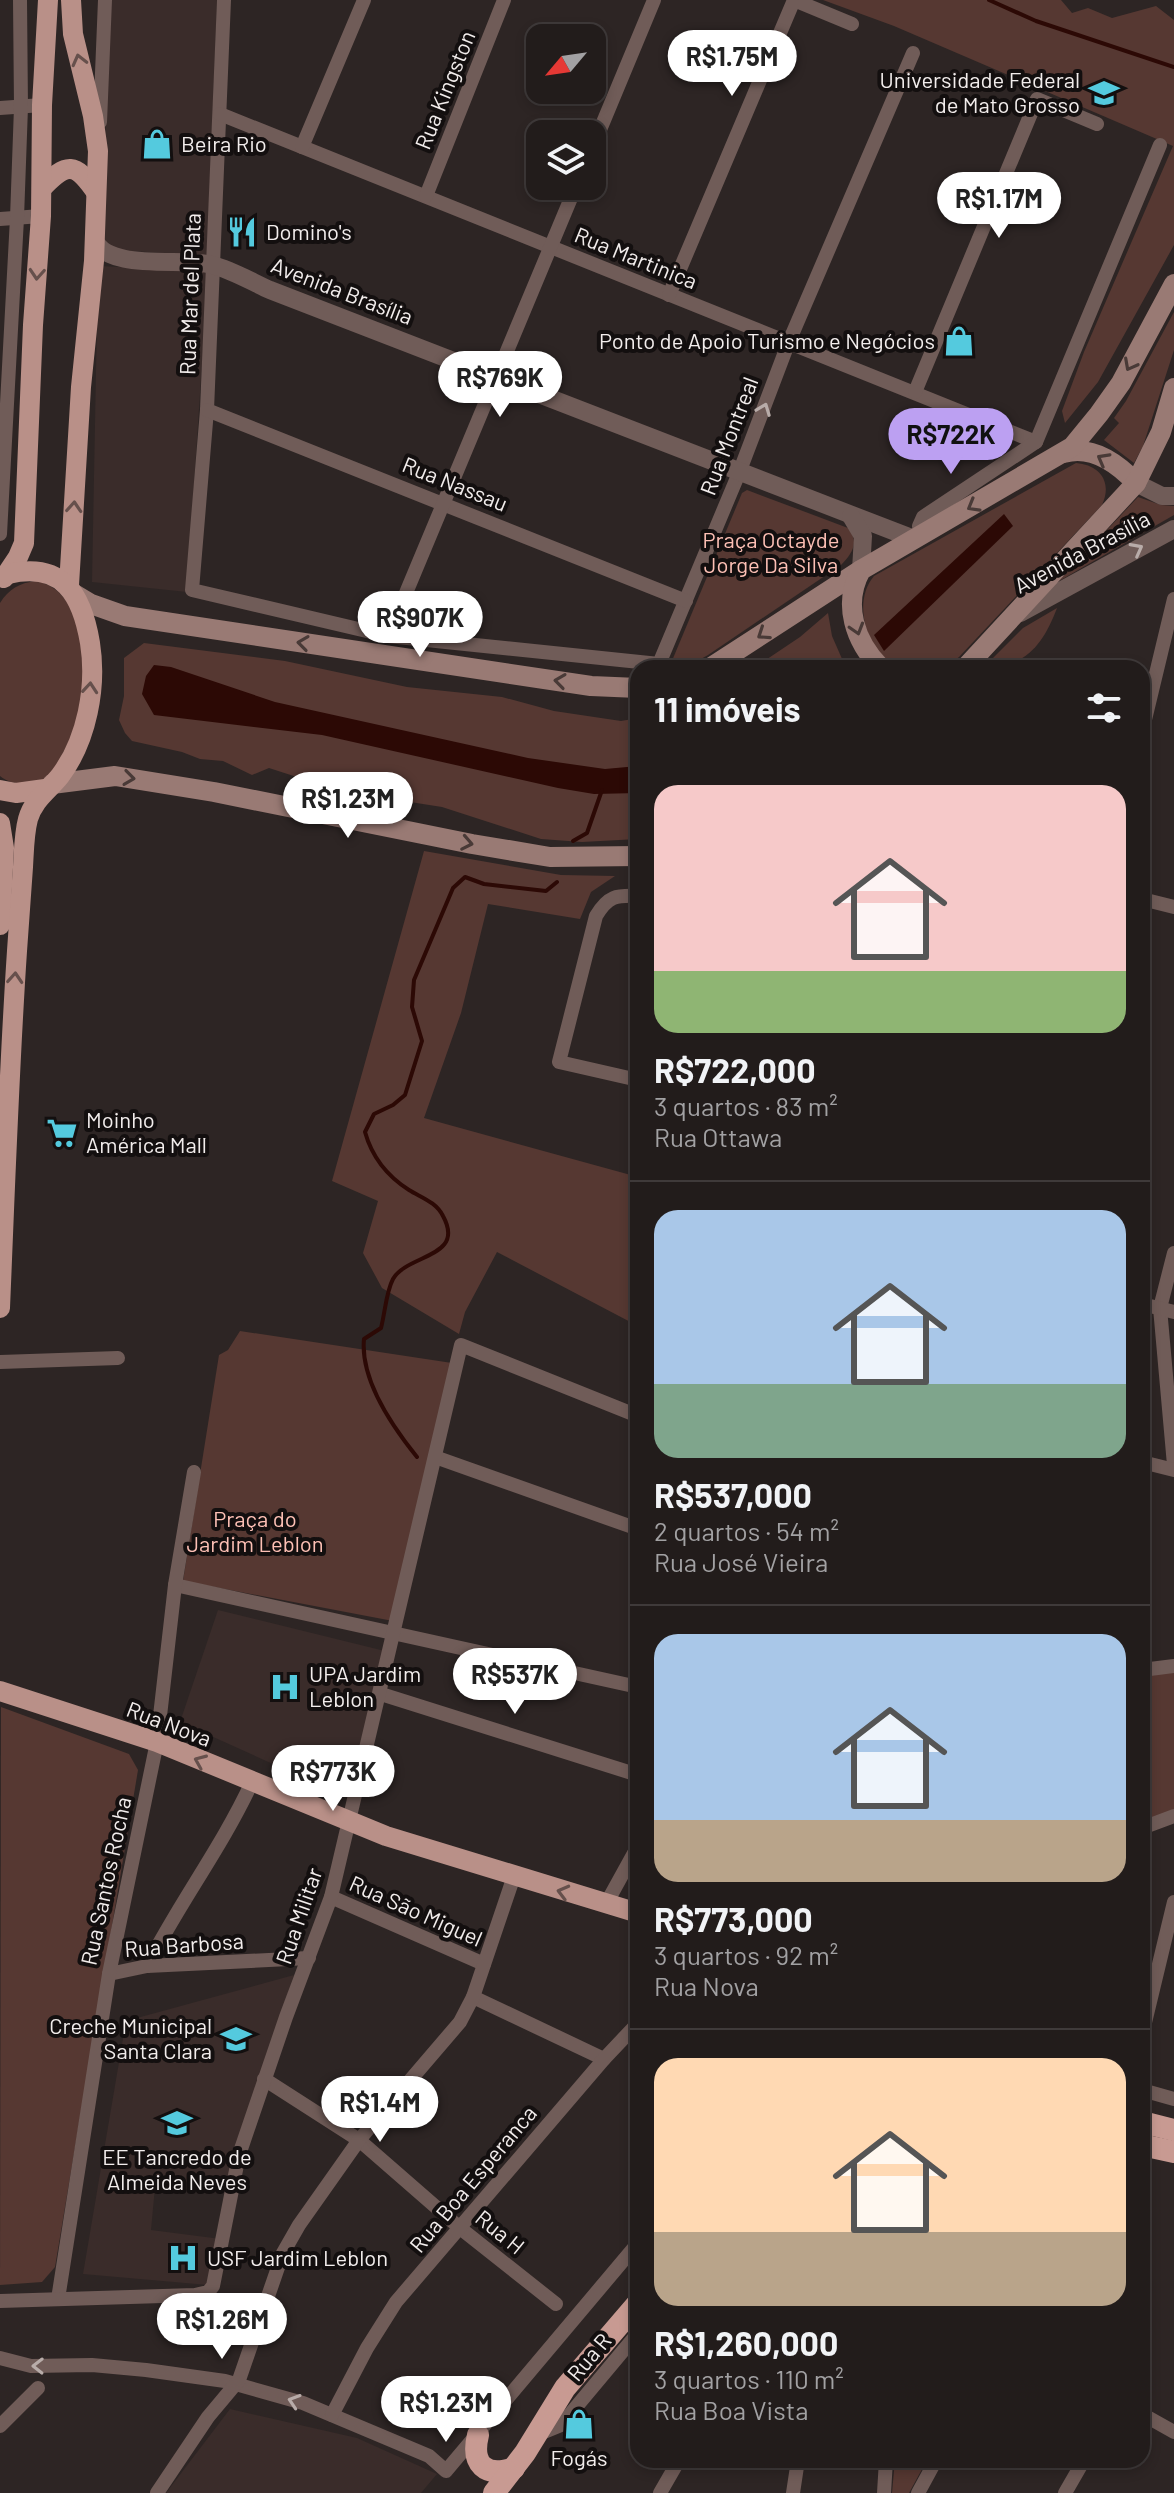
<!DOCTYPE html>
<html lang="pt">
<meta charset="utf-8">
<style>
:root{--surface:#221c1b;--page:#2a2524;--text:#f1f3f6;--muted:#a2a1a3;--line:#3f3a3a;--accent:#bca0f2}
body{margin:0;font-family:Barlow,sans-serif;background:var(--page);color:var(--text);height:100vh;display:flex;flex-direction:column;font-size:30px;white-space:nowrap}
*{box-sizing:border-box;margin:0}
p{font-size:26px;color:var(--muted)}
.icon{flex:none;width:44px;height:44px;fill:none;stroke:currentColor;stroke-width:2;stroke-linecap:round;stroke-linejoin:round}
.map{position:relative;flex:1;overflow:hidden}
.sheet{position:absolute;left:630px;top:660px;width:520px;height:1808px;display:flex;flex-direction:column;background:var(--surface);border-radius:24px;box-shadow:0 4px 12px #0003,0 0 0 2px var(--line)}
.sheet>*{flex:none}
.needle{width:52px;rotate:241deg}
.controls{position:absolute;left:526px;top:24px;display:grid;gap:16px}
.controls a{display:grid;place-items:center;width:80px;height:80px;border-radius:16px;background:var(--surface);box-shadow:0 4px 12px #0003,0 0 0 2px var(--line);font-size:40px}
.price{position:absolute;translate:-50% -68px;padding:0 18px;border-radius:28px;background:#fff;color:#222;font-size:26px;line-height:52px;filter:drop-shadow(0 2px 4px #0008)}
.price::after{content:'';position:absolute;left:50%;top:48px;width:24px;height:18px;margin-left:-12px;background:inherit;clip-path:polygon(0 0,100% 0,50% 100%)}
.price.on{background:var(--accent);color:#111}
ul{padding:0;list-style:none}
li{display:grid;align-content:center;gap:16px;height:424px;padding:0 24px}
li+li{border-top:2px solid var(--line)}
li span{display:grid;place-items:center;height:248px;border-radius:24px;color:#555}
li>.icon{margin-inline-start:auto}
span .icon{width:144px;height:144px;fill:#fffc;stroke-width:1}
li b{font-size:34px}
h2{display:flex;justify-content:space-between;align-items:center;height:96px;padding:0 24px;font-size:34px}
.map>svg:first-child{display:block}
.built{fill:#3a2c2a}
.green{fill:#563832}
.water{fill:#2c0905}
.lines{fill:none;stroke-linecap:round;stroke-linejoin:round}
.stream{stroke:#2c0905;stroke-width:4}
.minor{stroke:#705c58;stroke-width:14}
.tertiary{stroke:#705c58;stroke-width:18}
.secondary{stroke:#997a74;stroke-width:20}
.primary{stroke:#b99088;stroke-width:20}
.trunk{stroke:#c89a92;stroke-width:22}
.oneway{stroke:#66504c}
.oneway2{stroke:#493a37}
.oneway3{stroke:#b8aca9}
.labels{text-anchor:middle;stroke-width:8;stroke-linejoin:round;paint-order:stroke}
.poi-label{font-size:22px;fill:#f2edec;stroke:#130f0f;text-anchor:start}
.street-label{font-size:22px;fill:#f2edec;stroke:#130f0f}
.park-label{font-size:22px;fill:#fdc0b5;stroke:#130f0f}
</style>
<div class="map">
<svg width="1174" height="2493" viewBox="0 0 1174 2493">
<rect width="100%" height="100%" fill="#2d2524"/>
<g class="built">
<polygon points="110,0 217,0 207,256 101,249"/>
<polygon points="98,266 208,271 187,592 92,582"/>
<polygon points="218,1610 389,1652 346,1797 180,1722"/>
<polygon points="294,1975 255,2093 231,2192 155,2187 151,2230 221,2239 208,2285 83,2274 126,2021"/>
<polygon points="230,2409 357,2438 437,2474 421,2493 166,2493"/>
</g>
<g class="green">
<polygon points="823,0 1061,0 1072,13 1088,8 1112,18 1156,6 1174,20 1174,245 1098,382 1065,423 1062,411 1084,352 1173,146 894,26"/>
<polygon points="1174,312 1174,350 1143,446 1134,463 1104,440 1119,423 1114,418 1126,401"/>
<path d="M1076,463C1099,465 1113,481 1102,505L959,657C947,667 940,668 925,668C917,668 907,670 900,667C867,655 851,603 874,576Z"/>
<path d="M747,490L848,528C860,542 852,554 841,565L708,655L685,668H669L742,493Z"/>
<polygon points="1138,497 1161,505 1174,506 1174,515 1059,581"/>
<path d="M36,581C89,591 88,678 78,719C75,731 68,742 63,753C60,760 57,770 52,775C46,780 36,782 29,783C17,784 9,783 0,776V603C9,589 19,583 36,581Z"/>
<path d="M1057,608C1043,645 1025,668 983,668L1023,628Z"/>
<polygon points="828,613 832,636 846,668 754,668 800,637"/>
<polygon points="144,643 285,661 407,687 502,697 554,711 621,721 638,718 638,839 582,842 541,839 442,807 340,791 269,768 252,775 223,761 200,759 182,752 132,741 125,733 119,720 124,696 124,658"/>
<polygon points="424,851 561,875 615,876 591,892 580,919 488,904 461,1013 424,1118 638,1177 638,1326 497,1252 465,1312 459,1334 382,1288 363,1253 378,1201 332,1181"/>
<polygon points="240,1331 452,1363 393,1621 183,1581 219,1355 228,1350"/>
<polygon points="1174,1669 1174,1814 1142,1826 1142,1673"/>
<polygon points="1,1707 129,1754 138,1770 55,2267 42,2282 0,2285"/>
<polygon points="895,2460 927,2460 909,2493 892,2493"/>
</g>
<g class="water">
<polygon points="1004,514 1013,526 884,651 874,635"/>
<polygon points="154,665 171,667 275,702 528,758 605,769 638,766 638,793 594,794 558,788 322,735 154,715 142,694 146,676"/>
</g>
<g class="lines">
<g class="stream">
<polyline points="989,0 1036,21 1174,67"/>
<polyline points="573,841 587,833 602,790"/>
<path d="M417,1457C392,1426 360,1380 364,1339L381,1328C385,1313 386,1292 393,1279C407,1254 466,1258 443,1216C436,1202 422,1198 409,1190C387,1176 372,1157 365,1132L374,1114L393,1105L405,1095L422,1041L412,1007L414,980L453,888L465,877L484,884L546,891L557,882"/>
</g>
<g class="minor">
<polyline points="224,0 207,410 192,590 388,636 659,664 739,473 788,344 913,53"/>
<polyline points="0,108 42,105"/>
<polyline points="220,114 1036,442"/>
<polyline points="100,122 105,0"/>
<polyline points="302,147 364,0"/>
<polyline points="592,149 654,0"/>
<polyline points="426,196 504,0"/>
<polyline points="0,219 41,216"/>
<polyline points="669,295 794,0 852,24"/>
<polyline points="915,392 1037,99 1097,124"/>
<polyline points="207,410 686,601"/>
<polyline points="0,534 17,218 21,107 20,0"/>
<polyline points="921,535 919,526 923,517 1036,442 1160,145"/>
<polyline points="388,636 576,186"/>
<polyline points="1142,732 1174,599"/>
<path d="M638,896C616,895 608,896 596,916L559,1062L638,1080"/>
<polyline points="1142,899 1174,907"/>
<polyline points="1174,1253 1160,1308 1174,1465"/>
<polyline points="1142,1304 1174,1312"/>
<polyline points="0,1362 118,1358"/>
<polyline points="435,1457 638,1529"/>
<polyline points="1142,1462 1174,1470"/>
<polyline points="175,1585 638,1687"/>
<polyline points="1142,1670 1174,1666"/>
<polyline points="381,1694 638,1775"/>
<polyline points="1142,1828 1174,1816"/>
<polyline points="331,1897 484,1964"/>
<polyline points="606,1904 638,1846"/>
<path d="M147,1966C179,1903 222,1847 252,1782"/>
<polyline points="109,1974 147,1966 309,1958"/>
<polyline points="473,1997 604,2059"/>
<polyline points="1142,2035 1174,1902"/>
<polyline points="264,2079 359,2140 460,2228 556,2304"/>
<polyline points="1142,2090 1174,2099"/>
<polyline points="58,2299 109,1974 157,1742 175,1585 194,1472"/>
<polyline points="0,2301 195,2295 208,2292 213,2286 239,2155 286,2017 331,1897 461,1345 638,1416"/>
<polyline points="0,2358 31,2366 92,2365 146,2370 225,2381 303,2403 429,2456 446,2471 638,2243"/>
<polyline points="1142,2414 1174,2432"/>
<polyline points="332,2415 367,2348 396,2302 604,2059 638,2023"/>
<polyline points="0,2426 38,2388"/>
<polyline points="539,2434 561,2425 638,2333"/>
<polyline points="157,2493 208,2417 239,2380 283,2253 299,2225 359,2140 460,2022 473,1997 514,1876"/>
<polyline points="660,2493 679,2460"/>
<polyline points="793,2493 798,2460"/>
<polyline points="884,2493 886,2460"/>
<polyline points="918,2493 936,2460"/>
<polyline points="1065,2493 1084,2460"/>
</g>
<g class="tertiary">
<path d="M94,239C107,272 183,257 212,265C232,270 252,282 270,290L914,539"/>
<polyline points="1136,483 1162,496 1174,496"/>
<polyline points="851,516 863,536 861,570"/>
<polyline points="1020,613 1174,529"/>
</g>
<g class="secondary">
<path d="M1064,453C1092,445 1117,463 1136,483"/>
<polyline points="76,595 91,604 125,616 591,686 638,688"/>
<polyline points="710,668 861,570"/>
<path d="M881,668C855,642 842,604 861,570L1072,447L1099,414L1121,383L1174,284"/>
<polyline points="965,668 1136,483 1161,432 1174,388"/>
<polyline points="52,784 115,776 214,792 472,844 550,857 638,856"/>
</g>
<g class="primary">
<path d="M42,188C67,162 75,162 96,192"/>
<polyline points="4,578 18,557 24,543 33,325 41,216 42,105 48,0"/>
<polyline points="69,585 81,387 94,261 98,151 93,116 73,34 71,0"/>
<polyline points="0,790 16,793 45,789"/>
<polyline points="0,823 4,848 0,925"/>
<path d="M0,1308C5,1189 9,1070 17,951C19,923 21,895 23,867C24,851 24,834 28,819C34,799 48,791 60,776C87,740 97,687 90,643C82,595 63,561 8,574"/>
<polyline points="0,1691 157,1742 386,1836 638,1913"/>
</g>
<g class="trunk">
<polyline points="1142,2122 1174,2130"/>
<polyline points="1142,2145 1174,2152"/>
<path d="M478,2435C471,2464 485,2478 514,2468"/>
<polyline points="494,2493 525,2453 565,2388 638,2303"/>
</g>
</g>
<defs><path id="oneway-chevron" d="M-2-3.5L2.5 0L-2 3.5" fill="none" stroke-width="1.6" stroke-linecap="round" stroke-linejoin="round" transform="scale(2)"/></defs>
<g class="oneway">
<use href="#oneway-chevron" transform="translate(79 60) rotate(-104)"/>
<use href="#oneway-chevron" transform="translate(37 274) rotate(94)"/>
<use href="#oneway-chevron" transform="translate(74 507) rotate(-86)"/>
<use href="#oneway-chevron" transform="translate(90 688) rotate(-85)"/>
<use href="#oneway-chevron" transform="translate(15 978) rotate(-86)"/>
<use href="#oneway-chevron" transform="translate(200 1761) rotate(-157)"/>
<use href="#oneway-chevron" transform="translate(563 1892) rotate(-165)"/>
</g>
<g class="oneway2">
<use href="#oneway-chevron" transform="translate(1130 365) rotate(118)"/>
<use href="#oneway-chevron" transform="translate(1103 459) rotate(-151)"/>
<use href="#oneway-chevron" transform="translate(973 506) rotate(150)"/>
<use href="#oneway-chevron" transform="translate(857 629) rotate(73)"/>
<use href="#oneway-chevron" transform="translate(763 634) rotate(146)"/>
<use href="#oneway-chevron" transform="translate(303 643) rotate(-172)"/>
<use href="#oneway-chevron" transform="translate(560 681) rotate(-172)"/>
<use href="#oneway-chevron" transform="translate(129 778) rotate(8)"/>
<use href="#oneway-chevron" transform="translate(467 843) rotate(11)"/>
</g>
<g class="oneway3">
<use href="#oneway-chevron" transform="translate(764 409) rotate(-69)"/>
<use href="#oneway-chevron" transform="translate(1137 549) rotate(-28)"/>
<use href="#oneway-chevron" transform="translate(38 2366) rotate(-179)"/>
<use href="#oneway-chevron" transform="translate(294 2401) rotate(-162)"/>
</g>
<defs>
<g id="university-bare" transform="scale(2.4)"><path d="M0-5L7-2L0 1L-7-2ZM-4 1L0 2.5L4 1V4Q0 6-4 4Z" fill="#54cade" stroke="#130f0f" stroke-width="2.5" paint-order="stroke"/></g>
<g id="shop-bare" transform="scale(2.4)"><path d="M-5-2.5h2.3a2.7 3.5 0 0 1 5.4 0H5L5.5 6h-11ZM-1.5-2.5h3a1.5 2.3 0 0 0-3 0Z" fill="#54cade" stroke="#130f0f" stroke-width="2.5" paint-order="stroke"/></g>
<g id="restaurant-bare" transform="scale(2.4)"><path d="M-5-6h1v4h1v-4h1v4h1v-4h1v5L-1.5 .5V6h-2V.5L-5-1ZM5-6V6H3V1.5H1.5Q1.5-4 5-6Z" fill="#54cade" stroke="#130f0f" stroke-width="2.5" paint-order="stroke"/></g>
<g id="supermarket-bare" transform="scale(2.4)"><path d="M-6-5.5h2.5l.6 2H6L4.5 2H-2.5L-4.4-4H-6ZM-1.5 3.2a1.3 1.3 0 1 0 .1 0ZM3 3.2a1.3 1.3 0 1 0 .1 0Z" fill="#54cade" stroke="#130f0f" stroke-width="2.5" paint-order="stroke"/></g>
<g id="hospital-bare" transform="scale(2.4)"><path d="M-5-5h3v3.5h4V-5h3V5h-3V1.5h-4V5h-3Z" fill="#54cade" stroke="#130f0f" stroke-width="2.5" paint-order="stroke"/></g>
<g id="school-bare" transform="scale(2.4)"><path d="M0-5L7-2L0 1L-7-2ZM-4 1L0 2.5L4 1V4Q0 6-4 4Z" fill="#54cade" stroke="#130f0f" stroke-width="2.5" paint-order="stroke"/></g>
</defs>
<g fill-rule="evenodd">
<use href="#university-bare" x="1104" y="93"/>
<use href="#shop-bare" x="157" y="144"/>
<use href="#restaurant-bare" x="242" y="232"/>
<use href="#shop-bare" x="959" y="341"/>
<use href="#supermarket-bare" x="62" y="1133"/>
<use href="#hospital-bare" x="285" y="1687"/>
<use href="#school-bare" x="236" y="2039"/>
<use href="#school-bare" x="177" y="2123"/>
<use href="#hospital-bare" x="183" y="2258"/>
<use href="#shop-bare" x="579" y="2424"/>
</g>
<g class="labels">
<g class="poi-label">
<text x="1080" y="88" text-anchor="end">Universidade Federal<tspan x="1080" dy="25">de Mato Grosso</tspan></text>
<text x="181" y="152">Beira Rio</text>
<text x="266" y="240">Domino's</text>
<text x="935" y="349" text-anchor="end">Ponto de Apoio Turismo e Negócios</text>
<text x="86" y="1128">Moinho<tspan x="86" dy="25">América Mall</tspan></text>
<text x="309" y="1682">UPA Jardim<tspan x="309" dy="25">Leblon</tspan></text>
<text x="212" y="2034" text-anchor="end">Creche Municipal<tspan x="212" dy="25">Santa Clara</tspan></text>
<text x="177" y="2165" text-anchor="middle">EE Tancredo de<tspan x="177" dy="25">Almeida Neves</tspan></text>
<text x="207" y="2266">USF Jardim Leblon</text>
<text x="579" y="2466" text-anchor="middle">Fogás</text>
</g>
<g class="street-label">
<text transform="translate(445 90) rotate(-68)" y="8">Rua Kingston</text>
<text transform="translate(636 258) rotate(22)" y="8">Rua Martinica</text>
<text transform="translate(342 291) rotate(21)" y="8">Avenida Brasília</text>
<text transform="translate(190 294) rotate(-88)" y="8">Rua Mar del Plata</text>
<text transform="translate(729 436) rotate(-69)" y="8">Rua Montreal</text>
<text transform="translate(455 484) rotate(22)" y="8">Rua Nassau</text>
<text transform="translate(1082 552) rotate(-28)" y="8">Avenida Brasília</text>
<text transform="translate(169 1724) rotate(21)" y="8">Rua Nova</text>
<text transform="translate(106 1881) rotate(-78)" y="8">Rua Santos Rocha</text>
<text transform="translate(416 1911) rotate(24)" y="8">Rua São Miguel</text>
<text transform="translate(299 1916) rotate(-71)" y="8">Rua Militar</text>
<text transform="translate(184 1945) rotate(-4)" y="8">Rua Barbosa</text>
<text transform="translate(473 2179) rotate(-50)" y="8">Rua Boa Esperanca</text>
<text transform="translate(500 2232) rotate(39)" y="8">Rua H</text>
<text transform="translate(589 2357) rotate(-50)" y="8">Rua R</text>
</g>
<g class="park-label">
<text x="771" y="548">Praça Octayde<tspan x="771" dy="25">Jorge Da Silva</tspan></text>
<text x="255" y="1527">Praça do<tspan x="255" dy="25">Jardim Leblon</tspan></text>
</g>
</g>
</svg>
<div class="controls">
<a><svg class="needle" viewBox="-14 -14 28 28"><path d="M0-13l5 13h-10z" fill="#e53935"/><path d="M0 13l5-13h-10z" fill="#a2a1a3"/></svg></a>
<a><svg class="icon" aria-label="layers" viewBox="0 0 24 24"><path d="M12 4l9 5-9 5-9-5zM3 14l9 5 9-5"/></svg></a>
</div>
<b class="price" style="left:732px;top:98px">R$1.75M</b>
<b class="price" style="left:999px;top:240px">R$1.17M</b>
<b class="price" style="left:500px;top:419px">R$769K</b>
<b class="price on" style="left:951px;top:476px">R$722K</b>
<b class="price" style="left:420px;top:659px">R$907K</b>
<b class="price" style="left:348px;top:840px">R$1.23M</b>
<b class="price" style="left:515px;top:1716px">R$537K</b>
<b class="price" style="left:333px;top:1813px">R$773K</b>
<b class="price" style="left:380px;top:2144px">R$1.4M</b>
<b class="price" style="left:222px;top:2361px">R$1.26M</b>
<b class="price" style="left:446px;top:2444px">R$1.23M</b>
<section class="sheet">
<h2>11 imóveis<svg class="icon" aria-label="filters" viewBox="0 0 24 24"><path d="M4 7h16M4 17h16"/><circle cx="9" cy="7" r="2"/><circle cx="15" cy="17" r="2"/></svg></h2>
<ul>
<li><span style="background:linear-gradient(#f6c9c9 75%,#8fb573 0)"><svg class="icon" aria-label="home" viewBox="0 0 24 24"><path d="M3 11l9-7 9 7M6 9v11h12V9"/></svg></span><div><b>R$722,000</b><p>3 quartos · 83 m²</p><p>Rua Ottawa</p></div></li>
<li><span style="background:linear-gradient(#a9c7e8 70%,#7fa58c 0)"><svg class="icon" aria-label="home" viewBox="0 0 24 24"><path d="M3 11l9-7 9 7M6 9v11h12V9"/></svg></span><div><b>R$537,000</b><p>2 quartos · 54 m²</p><p>Rua José Vieira</p></div></li>
<li><span style="background:linear-gradient(#a9c7e8 75%,#b9a48a 0)"><svg class="icon" aria-label="home" viewBox="0 0 24 24"><path d="M3 11l9-7 9 7M6 9v11h12V9"/></svg></span><div><b>R$773,000</b><p>3 quartos · 92 m²</p><p>Rua Nova</p></div></li>
<li><span style="background:linear-gradient(#ffd9b3 70%,#b9a48a 0)"><svg class="icon" aria-label="home" viewBox="0 0 24 24"><path d="M3 11l9-7 9 7M6 9v11h12V9"/></svg></span><div><b>R$1,260,000</b><p>3 quartos · 110 m²</p><p>Rua Boa Vista</p></div></li>
</ul>
</section>
</div>
